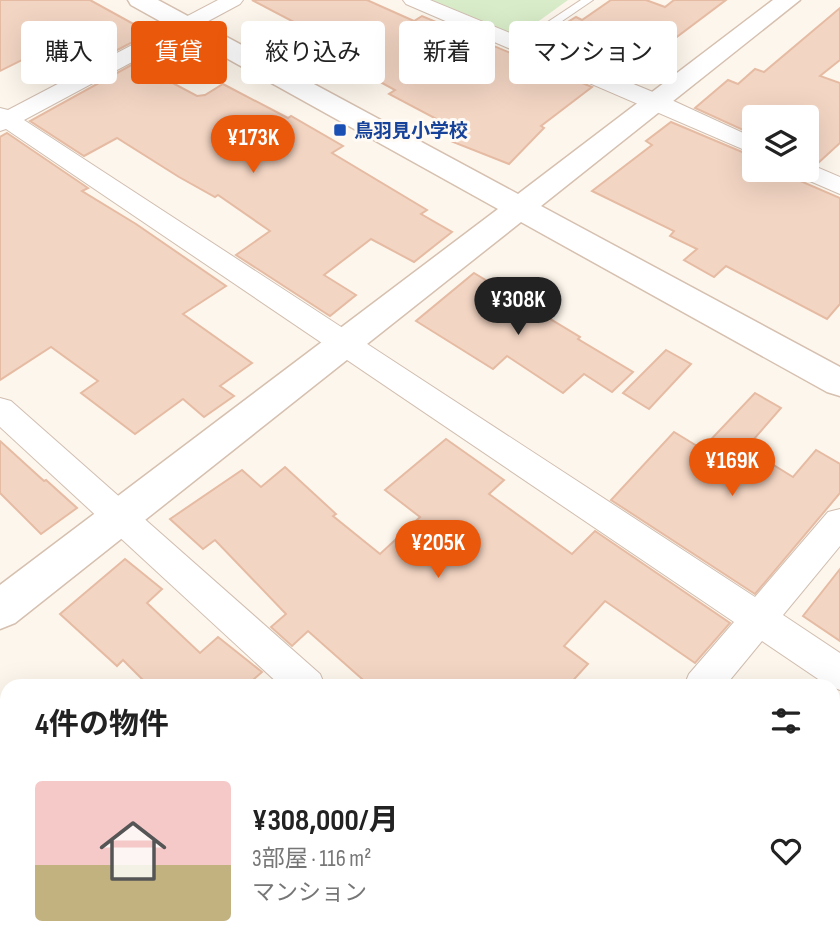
<!DOCTYPE html>
<html lang="ja">
<meta charset="utf-8">
<style>
:root{--surface:#fff;--page:#f2f2f2;--text:#222;--muted:#767676;--accent:#ea580c}
body{margin:0;font-family:"Sofia Sans Condensed","Noto Sans JP",sans-serif;background:var(--page);color:var(--text);height:100vh;display:flex;flex-direction:column;font-size:26px;white-space:nowrap}
*{box-sizing:border-box;margin:0}
p{font-size:23px;color:var(--muted)}
.icon{flex:none;width:38px;height:38px;fill:none;stroke:currentColor;stroke-width:2;stroke-linecap:round;stroke-linejoin:round}
.map{position:relative;flex:1;overflow:hidden}
.sheet{position:absolute;left:0px;top:679px;width:840px;height:273px;display:flex;flex-direction:column;background:var(--surface);border-radius:21px 21px 0 0;box-shadow:0 7px 28px #0002}
.sheet>*{flex:none}
.banner{position:absolute;left:21px;top:21px;width:798px;height:63px;display:flex;gap:14px}
.tools{position:absolute;left:742px;top:105px;display:grid;gap:14px}
.tools a{display:grid;place-items:center;width:77px;height:77px;border-radius:7px;background:var(--surface);box-shadow:0 7px 28px #0002;font-size:35px}
.price{position:absolute;translate:-50% -60px;padding:0 16px;border-radius:24px;background:var(--accent);color:#fff;font-size:23px;line-height:46px;filter:drop-shadow(0 2px 4px #0008)}
.price::after{content:'';position:absolute;left:50%;top:42px;width:21px;height:16px;margin-left:-10px;background:inherit;clip-path:polygon(0 0,100% 0,50% 100%)}
.price.active{background:#222;color:#fff}
ul{padding:0;list-style:none}
li{display:flex;align-items:center;gap:21px;height:175px;padding:0 35px}
li span{display:grid;place-items:center;flex:none;width:196px;height:140px;border-radius:7px;color:#555}
li>.icon{margin-inline-start:auto}
span .icon{width:84px;height:84px;fill:#fffc;stroke-width:1}
li b{font-size:30px}
h2{display:flex;justify-content:space-between;align-items:center;height:84px;padding:0 35px;font-size:30px}
.pill{padding:0 24px;border-radius:7px;background:var(--surface);box-shadow:0 7px 28px #0002;font-size:24px;line-height:63px}
.pill.active{background:var(--accent);color:#fff}
.map>svg:first-child{display:block}
.green{fill:#d8ecc9}
.building{fill:#f3d5c3;stroke:#e6bba3;stroke-width:2}
.lines{fill:none;stroke-linecap:round;stroke-linejoin:round}
.lane-casing{stroke:#d1beb0;stroke-width:2}
.street-casing{stroke:#d1beb0;stroke-width:2}
.secondary-casing{stroke:#d6c0b0;stroke-width:3}
.lane{fill:#fff;fill-rule:evenodd}
.street{fill:#fff;fill-rule:evenodd}
.secondary{fill:#fff;fill-rule:evenodd}
.transit-dot{fill:#1a4fb4;stroke:#fffaf3;stroke-width:2.5}
.labels{text-anchor:middle;stroke-width:6;stroke-linejoin:round;paint-order:stroke}
.far-transit-label{font-size:19px;font-weight:bold;fill:#164399;stroke:#fffaf3;text-anchor:start}
</style>
<div class="map">
<svg width="840" height="952" viewBox="0 0 840 952">
<rect width="100%" height="100%" fill="#fdf6ec"/>
<polygon class="green" points="432,0 568,0 518,36"/>
<g class="building">
<polygon points="0,0 90,0 150,33 100,59 64,39 0,71"/>
<polygon points="252,0 367,0 414,21 422,16 592,87 541,126 544,128 509,164 453,142 463,133 389,94 395,90 344,62 348,59 326,45 332,42"/>
<polygon points="611,0 646,0 665,7 674,0 726,0 674,39 665,35 618,73 537,41 576,17 582,20"/>
<polygon points="840,8 840,60 820,76 840,83 840,143 817,164 807,160 807,117 754,117 754,135 695,108 728,80 738,84 755,69 764,72"/>
<polygon points="135,63 197,96 205,95 223,84 288,118 291,116 343,146 332,153 427,210 421,214 452,232 414,262 371,239 324,275 356,295 330,316 236,255 270,231 218,195 215,197 179,177 117,138 84,156 30,121"/>
<polygon points="671,122 754,157 754,170 775,170 840,198 840,304 827,319 726,266 714,277 684,260 697,249 670,236 674,231 592,191 652,145 646,141"/>
<polygon points="7,133 88,188 82,191 136,224 226,286 183,314 252,363 220,386 234,396 204,417 183,399 135,434 81,393 98,381 51,347 0,380 0,137"/>
<polygon points="474,273 580,337 578,339 633,372 612,392 584,374 563,393 507,356 493,369 416,321"/>
<polygon points="666,350 691,364 649,409 623,393"/>
<polygon points="755,393 781,408 746,448 793,477 816,450 840,464 840,493 755,594 611,500 674,432 702,449"/>
<polygon points="446,439 504,480 489,494 572,554 595,531 730,623 695,663 605,601 564,646 588,664 568,686 370,686 308,631 292,646 271,627 286,614 215,540 203,549 170,519 242,470 261,487 285,467 336,514 333,516 380,554 420,517 385,490"/>
<polygon points="0,441 44,481 46,480 77,508 41,534 0,493"/>
<polygon points="125,559 162,589 147,603 200,653 218,637 262,672 246,686 149,686 123,660 117,666 60,614"/>
<polygon points="840,569 840,641 803,616"/>
</g>
<g class="lines">
<g class="lane-casing">
<polygon id="lane" points="581,0 593,0 524,47 516,47 516,43"/>
</g>
<g class="street-casing">
<g id="street">
<polygon points="218,0 243,0 240,4 24,120 755,597 828,512 840,509 840,546 783,615 840,653 840,690 827,685 762,641 725,686 684,686 689,674 734,622 6,129 0,131 0,108 8,110"/>
<polygon points="403,0 430,0 665,97 754,138 754,154 406,4"/>
<polygon points="807,163 840,177 840,194 796,175 792,170 807,170"/>
<polygon points="0,398 11,401 320,674 325,686 281,686 0,427"/>
<polygon points="36,945 83,945 81,952 33,952"/>
<polygon points="459,945 505,945 503,952 456,952"/>
<polygon points="573,945 621,945 624,952 575,952"/>
</g>
</g>
<g class="secondary-casing">
<polygon id="secondary" points="128,0 158,0 518,194 773,0 800,0 541,206 840,367 840,396 827,392 521,222 15,623 0,629 0,585 498,209 131,5"/>
</g>
<use href="#lane" class="lane"/>
<use href="#street" class="street"/>
<use href="#secondary" class="secondary"/>
</g>
<rect class="transit-dot" x="333" y="123" width="14" height="14" rx="3.5"/>
<g class="labels">
<g class="far-transit-label">
<text x="354" y="137">鳥羽見小学校</text>
</g>
</g>
</svg>
<div class="tools">
<a><svg class="icon" aria-label="layers" viewBox="0 0 24 24"><path d="M12 4l9 5-9 5-9-5zM3 14l9 5 9-5"/></svg></a>
</div>
<b class="price" style="left:253px;top:175px">¥173K</b>
<b class="price active" style="left:518px;top:337px">¥308K</b>
<b class="price" style="left:732px;top:498px">¥169K</b>
<b class="price" style="left:438px;top:580px">¥205K</b>
<div class="banner">
<a class="pill">購入</a>
<a class="pill active">賃貸</a>
<a class="pill">絞り込み</a>
<a class="pill">新着</a>
<a class="pill">マンション</a>
</div>
<section class="sheet">
<h2>4件の物件<svg class="icon" aria-label="filters" viewBox="0 0 24 24"><path d="M4 7h16M4 17h16"/><circle cx="9" cy="7" r="2"/><circle cx="15" cy="17" r="2"/></svg></h2>
<ul>
<li><span style="background:linear-gradient(#f6c9c9 60%,#c2b280 0)"><svg class="icon" aria-label="home" viewBox="0 0 24 24"><path d="M3 11l9-7 9 7M6 9v11h12V9"/></svg></span><div><b>¥308,000/月</b><p>3部屋 · 116 m²</p><p>マンション</p></div><svg class="icon" aria-label="heart" viewBox="0 0 24 24"><path d="M12 20l-8-8c-3-5 5-10 8-4 3-6 11-1 8 4z"/></svg></li>
</ul>
</section>
</div>
